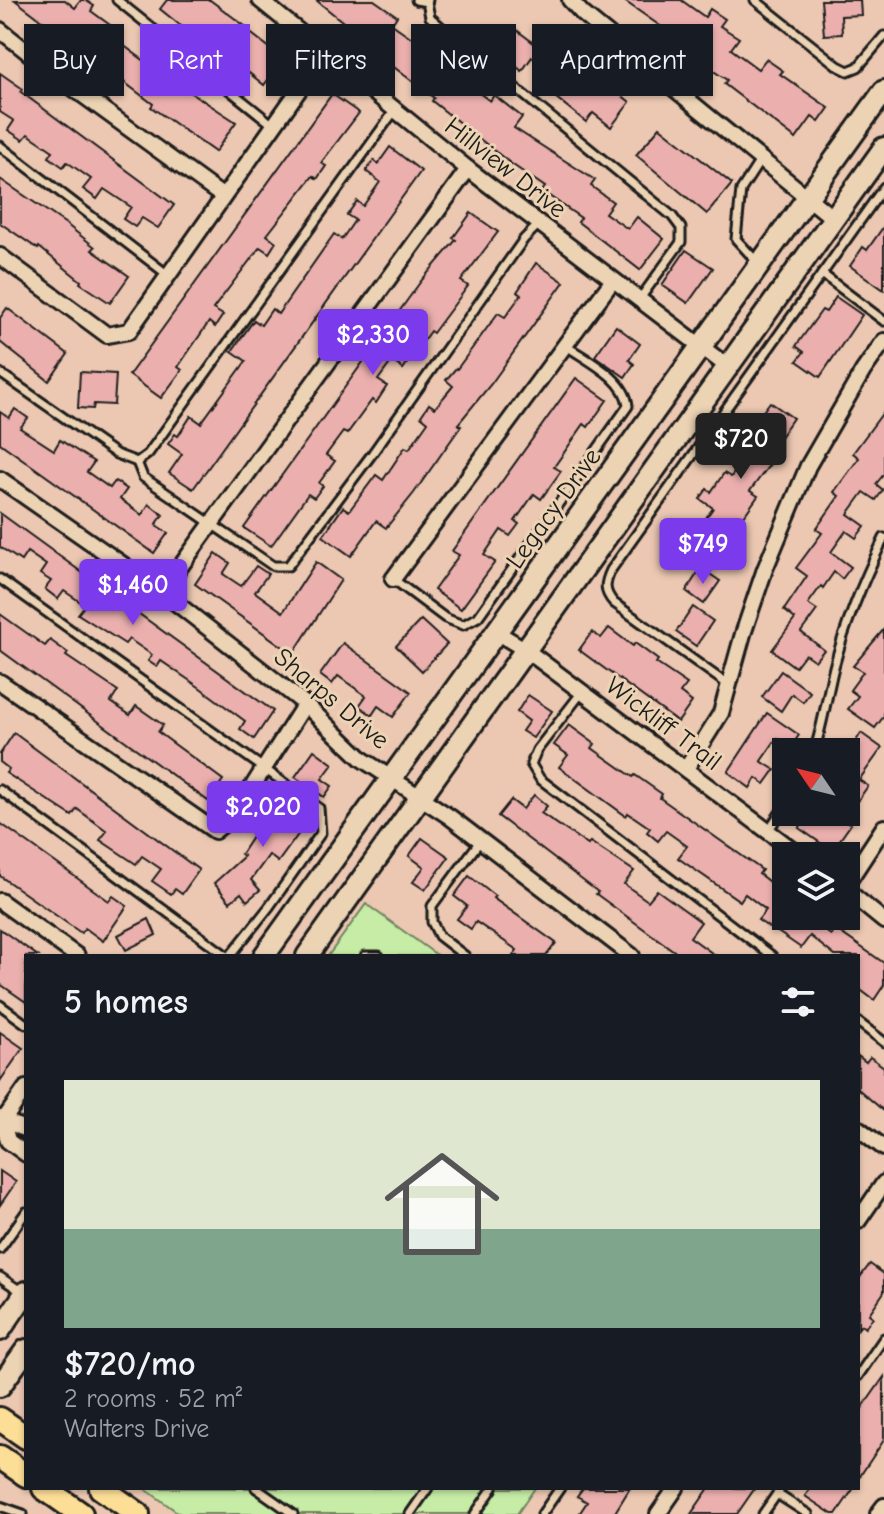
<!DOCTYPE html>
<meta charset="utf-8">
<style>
:root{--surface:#171b24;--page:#20242c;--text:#f1f3f6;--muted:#9ea1a6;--line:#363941;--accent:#7c3aed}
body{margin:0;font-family:"Comic Neue",sans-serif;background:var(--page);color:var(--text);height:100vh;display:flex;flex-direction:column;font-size:30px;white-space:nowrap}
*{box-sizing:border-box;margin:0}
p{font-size:26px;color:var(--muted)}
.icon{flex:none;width:44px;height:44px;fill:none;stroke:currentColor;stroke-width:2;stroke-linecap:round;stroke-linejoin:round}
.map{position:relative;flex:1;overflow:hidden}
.drawer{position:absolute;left:24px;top:954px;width:836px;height:536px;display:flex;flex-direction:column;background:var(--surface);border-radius:0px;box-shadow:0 2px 6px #0004}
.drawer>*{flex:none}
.guide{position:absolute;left:24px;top:24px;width:836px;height:72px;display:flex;gap:16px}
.needle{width:52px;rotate:305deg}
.buttons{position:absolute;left:772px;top:738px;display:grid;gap:16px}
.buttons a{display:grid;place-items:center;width:88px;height:88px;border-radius:0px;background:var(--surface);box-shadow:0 2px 6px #0004;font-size:40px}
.price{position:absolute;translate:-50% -68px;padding:0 18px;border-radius:8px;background:var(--accent);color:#fff;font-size:26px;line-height:52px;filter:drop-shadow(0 2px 4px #0008)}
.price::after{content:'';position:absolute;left:50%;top:48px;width:24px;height:18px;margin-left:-12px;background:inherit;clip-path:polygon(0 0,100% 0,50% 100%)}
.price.current{background:#222;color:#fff}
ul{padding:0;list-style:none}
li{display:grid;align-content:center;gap:16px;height:424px;padding:0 40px}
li+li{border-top:2px solid var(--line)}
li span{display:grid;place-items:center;height:248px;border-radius:0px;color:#555}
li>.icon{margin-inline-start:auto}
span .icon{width:144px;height:144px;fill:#fffc;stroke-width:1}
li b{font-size:34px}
h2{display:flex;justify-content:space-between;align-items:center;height:96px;padding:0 40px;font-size:34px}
.tag{padding:0 28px;border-radius:0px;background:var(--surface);box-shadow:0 2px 6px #0004;font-size:28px;line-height:72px}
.tag.current{background:var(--accent);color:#fff}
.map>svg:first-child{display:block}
.green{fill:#c6eca6;stroke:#718461;stroke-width:2}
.building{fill:#ebb0ae;stroke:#1c1c1c;stroke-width:2}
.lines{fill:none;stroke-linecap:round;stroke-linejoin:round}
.service-casing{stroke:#1c1c1c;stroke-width:13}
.minor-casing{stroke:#1c1c1c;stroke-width:20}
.secondary-casing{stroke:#1c1c1c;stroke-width:26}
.primary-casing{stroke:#1c1c1c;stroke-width:28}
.service{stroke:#ecd3b4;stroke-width:7}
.minor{stroke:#ecd3b4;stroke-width:14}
.secondary{stroke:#ecd3b4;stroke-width:20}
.primary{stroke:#fdde96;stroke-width:22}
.labels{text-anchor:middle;stroke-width:6;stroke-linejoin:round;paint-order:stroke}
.street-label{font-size:26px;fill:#1c1c1c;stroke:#ecd3b4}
</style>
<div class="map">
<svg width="884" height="1514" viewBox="0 0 884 1514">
<rect width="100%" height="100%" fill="#ecc8b2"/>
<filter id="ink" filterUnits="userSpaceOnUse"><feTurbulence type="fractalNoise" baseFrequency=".0125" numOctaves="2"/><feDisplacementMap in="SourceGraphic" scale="16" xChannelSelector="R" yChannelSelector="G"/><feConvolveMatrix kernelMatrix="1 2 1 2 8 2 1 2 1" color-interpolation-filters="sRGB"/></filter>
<g filter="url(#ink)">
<g class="green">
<polygon points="366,904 438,956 328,956"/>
<polygon points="144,1488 535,1488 517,1514 180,1514"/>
</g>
<g class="building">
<polygon points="15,0 65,0 75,8 81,0 85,0 94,6 91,11 110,25 106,31 123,45 149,64 156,54 168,63 161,73 236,122 215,152 151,107 153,104"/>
<polygon points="167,0 210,0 249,29 248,31 284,59 264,85 249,73 246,77 232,66 239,57 213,39 206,49 194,40 196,38 160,9"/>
<polygon points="316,0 374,0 397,16 392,24 422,45 430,35 441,43 431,55 454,72 457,67 470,77 466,83 490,101 494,95 522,117 514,128 595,180 591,186 613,202 605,213 628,229 637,217 664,239 640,270 578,222 581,218 542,191 545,187 510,163 432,101 434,98 360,41 363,38"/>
<polygon points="623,0 681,0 705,17 710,9 725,19 720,26 739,38 731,49 758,69 766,59 783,71 780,74 829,108 819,122 812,117 796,139 724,84 727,80 682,50 686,44"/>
<polygon points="821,0 860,0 861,15 841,16 842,34 824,35"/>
<polygon points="514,28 551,56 559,46 630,102 611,127 593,113 586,122 549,92 560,78 532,57 522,71 496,51"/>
<polygon points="0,73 23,89 21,92 174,205 158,228 142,218 135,227 123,219 131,207 104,189 97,199 83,189 91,179 67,162 63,167 49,157 53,151 28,134 23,140 8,130 14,121 0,112"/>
<polygon points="332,94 359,113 321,163 326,166 317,179 313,176 267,235 276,242 269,253 260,247 213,309 223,315 215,327 209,322 178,367 182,370 161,398 129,375"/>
<polygon points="660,127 732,184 707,214 636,155"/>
<polygon points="390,147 421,171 193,489 169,473 182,454 168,444 175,434 178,436 191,416 201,423 246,361 232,351 254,320 261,325 272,309 278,314 334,234 342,239 355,220 347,215 357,201 363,206 380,182 366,171 374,160 378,164"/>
<polygon points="0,179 66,224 95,247 92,250 129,276 110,303 80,283 81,281 39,247 38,249 0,223"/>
<polygon points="471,213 498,232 461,281 468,286 433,333 430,331 403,369 392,361 378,380 387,386 376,403 372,400 347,434 343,432 326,455 335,461 319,483 323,486 314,498 308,494 271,546 244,528 421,281 456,240 453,238"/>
<polygon points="884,226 884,290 850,266 863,247 867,250"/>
<polygon points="686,250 713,268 688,303 662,285"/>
<polygon points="536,263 564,282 491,384 458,424 461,426 414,493 386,528 376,521 351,556 323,536 343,507 349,511 376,475 383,480 405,447 409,449 428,422 421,416 429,404 435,408 453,386 446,380 456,368 457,369 498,313 505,317 521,295 517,292"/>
<polygon points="836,297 862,315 820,377 797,361 804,352 796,346 822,310 826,312"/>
<polygon points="7,308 68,354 49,381 0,342 0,318"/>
<polygon points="616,326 640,344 629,360 634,364 625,377 595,356"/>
<polygon points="80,372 116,374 114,405 94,404 93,409 78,408"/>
<polygon points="576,378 607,400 588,427 584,424 554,467 561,471 541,499 534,494 515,521 519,524 510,536 501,530 484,555 495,562 461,609 434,590 459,555 452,551"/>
<polygon points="770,402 793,418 767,456 773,460 750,491 758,496 732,533 736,536 719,561 697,546 706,534 698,529 713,508 700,499 707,489 711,492 724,473 731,477 744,458 733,451 754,415 758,418"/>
<polygon points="15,409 28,418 20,428 54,450 60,440 94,462 87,472 110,488 115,481 127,489 120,499 142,515 149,504 163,515 156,525 168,533 154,553 0,443 0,412 9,418"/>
<polygon points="884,411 884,474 876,484 883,490 876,500 864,492 848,514 865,526 856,538 846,531 831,552 851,567 842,579 834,572 823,588 821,586 808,604 817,610 801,632 824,650 815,661 805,654 795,667 772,650 795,619 784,610 807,576 796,568 822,533 816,529 839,496 834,492 859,458 853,453"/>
<polygon points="0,513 273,711 254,739 240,729 245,721 199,687 161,661 157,667 148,661 152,655 129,639 125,644 78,614 85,605 64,591 58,599 45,589 51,581 40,574 46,565 27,552 21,561 0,547"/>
<polygon points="216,553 230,563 223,574 241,586 256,566 268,574 255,592 283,612 316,562 341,580 293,654 195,584"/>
<polygon points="701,568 720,581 704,604 686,591"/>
<polygon points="693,607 713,621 696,646 676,632"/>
<polygon points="0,614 45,646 50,640 68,653 66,656 118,691 111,702 130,715 136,706 163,725 158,732 223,780 208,801 0,650"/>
<polygon points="421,620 447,644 422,671 396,646"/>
<polygon points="609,628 633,646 635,643 658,660 656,663 687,684 680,693 692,702 678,722 579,650 592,632 601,638"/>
<polygon points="884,629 884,716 875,728 848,709 858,696 850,690 863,672 853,666"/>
<polygon points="343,643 411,692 393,717 378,706 372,715 359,706 366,696 338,676 332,684 320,675"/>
<polygon points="781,671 810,692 803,702 792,694 781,711 762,697"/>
<polygon points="528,695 552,711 533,738 522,731 529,721 517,712"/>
<polygon points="767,713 799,735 791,747 777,738 761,761 775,770 765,784 756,778 750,788 728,772"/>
<polygon points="569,725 595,744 592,748 633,777 635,775 662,794 660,798 762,870 759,874 786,895 786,916 804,916 831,935 835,929 884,963 884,985 874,1000 858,988 858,956 835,956 810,936 801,948 772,928 771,929 758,920 766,910 745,894 740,901 678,858 687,846 666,831 658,841 647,832 650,828 628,813 626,816 559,767 568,755 554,745"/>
<polygon points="14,733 199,870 182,894 175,889 171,894 152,881 161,869 142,856 136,864 100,840 107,831 77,809 72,816 6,773 9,769 0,762 0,754"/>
<polygon points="861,733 882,748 859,780 868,786 844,820 851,824 832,851 799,828 811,812 846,812 846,742 852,747"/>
<polygon points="314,750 333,764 322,779 332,786 324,797 295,777"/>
<polygon points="280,794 305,811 295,824 302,829 278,862 269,855 251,880 260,890 247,901 241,893 230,902 214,883 244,856 241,854"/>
<polygon points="534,795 547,806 541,813 588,845 590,842 634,871 624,884 648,901 657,890 701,922 690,937 716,956 681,956 596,894 598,892 498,816 511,800 523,809"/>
<polygon points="0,823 109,901 113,896 127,906 103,941 85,928 81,933 0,876"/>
<polygon points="422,838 449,857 425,890 413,882 424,867 409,856"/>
<polygon points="469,876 495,896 493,898 556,943 546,956 513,956 517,950 476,922 471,929 457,919 467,906 454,896"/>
<polygon points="149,919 156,935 126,950 118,935"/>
<polygon points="0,929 38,956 26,956 26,1002 0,984"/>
<polygon points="0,1032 23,1048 0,1081"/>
<polygon points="858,1056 866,1062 870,1057 884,1067 884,1111 858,1089"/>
<polygon points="0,1171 16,1182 0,1205"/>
<polygon points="870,1264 884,1274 884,1292 869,1314 873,1317 865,1328 861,1325 858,1329 858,1280"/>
<polygon points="884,1377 884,1440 858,1479 858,1414"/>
<polygon points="583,1488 630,1488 614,1514 579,1514 587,1502 577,1496"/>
<polygon points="709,1488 755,1488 737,1514 691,1514"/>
<polygon points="811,1488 854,1488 836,1514 832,1514 805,1496"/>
</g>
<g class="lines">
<g class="service-casing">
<g id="service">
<polyline points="117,0 273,125"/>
<polyline points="416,0 427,2 428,0"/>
<polyline points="755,0 838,66 848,71 858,67 884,36"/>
<polyline points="427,2 430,17 447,32 672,216 681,228 681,242 639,300"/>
<polyline points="0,146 168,275"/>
<polyline points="758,263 736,239 741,190 761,159"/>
<polyline points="822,274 884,321"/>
<polyline points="0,373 116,454 137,462 148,454 395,110"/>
<polyline points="137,462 143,477 273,566 288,566 372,454 524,239 539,224"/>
<polyline points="0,579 319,808 321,833 269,907 230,956"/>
<path d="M393,579L445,618L463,625L478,617L628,406C626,378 586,360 565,345"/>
<path d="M727,684L614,603C603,591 605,583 611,570L884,187"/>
<polyline points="582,692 537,750 531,764 540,779 772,956"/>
<path d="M814,752C823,724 827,695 834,667C845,625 865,577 884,538"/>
<polyline points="0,790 227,956"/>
<polyline points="768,831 786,804"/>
<polyline points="365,956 379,956"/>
<polyline points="465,956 439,936 432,922 432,906 480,841"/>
<polyline points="0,1005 26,1024"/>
<polyline points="858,1022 884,1042"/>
<polyline points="0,1249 26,1212"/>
<polyline points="0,1277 25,1294"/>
<polyline points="858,1376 884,1338"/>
<polyline points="256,1488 293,1514"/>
<polyline points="777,1494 808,1514"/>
<polyline points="0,1506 23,1514"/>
<polyline points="410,1514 428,1488"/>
<polyline points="475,1514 493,1488"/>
<polyline points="542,1514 560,1488"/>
<polyline points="763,1514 781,1488"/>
</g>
</g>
<g class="minor-casing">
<g id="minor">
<polyline points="260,0 468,169 728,367"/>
<polyline points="570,0 583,14 834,219"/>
<polyline points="0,30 69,85 222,196"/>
<polyline points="0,256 107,335 129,331 325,53"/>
<polyline points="0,479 162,592 305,704 362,759 450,817 632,956"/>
<polyline points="393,579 613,280"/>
<polyline points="162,592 468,169"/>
<polyline points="496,632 526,650 801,856"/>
<polyline points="0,682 215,831 235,814 305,704"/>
<polyline points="686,769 721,713 743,634 765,569 808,466 863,371 884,341"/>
<polyline points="846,885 884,827"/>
<polyline points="846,890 884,921"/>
<polyline points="0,901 77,956"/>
<polyline points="0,1118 26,1130"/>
<polyline points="3,1121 8,1141 26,1154"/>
<polyline points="3,1121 26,1088"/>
<polyline points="858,1128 884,1148"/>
<polyline points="858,1221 884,1183"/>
<polyline points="658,1514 676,1488"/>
<polyline points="878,1514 884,1506"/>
</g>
</g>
<g class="secondary-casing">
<g id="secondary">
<polyline points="264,956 884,91"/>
<polyline points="307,956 884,148"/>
<polyline points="0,1330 26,1292"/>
<polyline points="0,1386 26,1350"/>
</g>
</g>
<g class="primary-casing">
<g id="primary">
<polyline points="0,1419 26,1437"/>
<polyline points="0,1457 26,1475"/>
<polyline points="44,1488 81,1514"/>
<polyline points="101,1488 138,1514"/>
</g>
</g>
<use href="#service" class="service"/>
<use href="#minor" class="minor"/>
<use href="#secondary" class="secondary"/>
<use href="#primary" class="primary"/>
</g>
</g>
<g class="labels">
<g class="street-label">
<text transform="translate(506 167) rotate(38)" y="9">Hillview Drive</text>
<text transform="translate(553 508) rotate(-54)" y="9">Legacy Drive</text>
<text transform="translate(332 698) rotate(40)" y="9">Sharps Drive</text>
<text transform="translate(664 723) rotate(37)" y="9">Wickliff Trail</text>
</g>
</g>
</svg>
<div class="buttons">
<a><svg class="needle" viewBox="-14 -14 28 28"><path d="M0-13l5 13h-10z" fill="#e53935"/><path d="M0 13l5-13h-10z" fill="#9ea1a6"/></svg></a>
<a><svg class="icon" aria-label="layers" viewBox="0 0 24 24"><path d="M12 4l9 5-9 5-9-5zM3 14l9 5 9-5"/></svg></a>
</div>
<b class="price" style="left:373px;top:377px">$2,330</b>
<b class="price current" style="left:741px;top:481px">$720</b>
<b class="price" style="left:703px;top:586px">$749</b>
<b class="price" style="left:133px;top:627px">$1,460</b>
<b class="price" style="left:263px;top:849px">$2,020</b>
<div class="guide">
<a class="tag">Buy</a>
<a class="tag current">Rent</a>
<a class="tag">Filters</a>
<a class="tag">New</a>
<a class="tag">Apartment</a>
</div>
<section class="drawer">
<h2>5 homes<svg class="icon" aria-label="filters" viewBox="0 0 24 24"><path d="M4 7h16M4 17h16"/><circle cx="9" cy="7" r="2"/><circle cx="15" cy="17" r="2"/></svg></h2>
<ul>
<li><span style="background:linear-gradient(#dfe7d0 60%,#7fa58c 0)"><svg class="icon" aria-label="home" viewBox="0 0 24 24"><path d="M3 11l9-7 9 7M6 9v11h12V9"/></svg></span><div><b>$720/mo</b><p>2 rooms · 52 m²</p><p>Walters Drive</p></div></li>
</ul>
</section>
</div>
